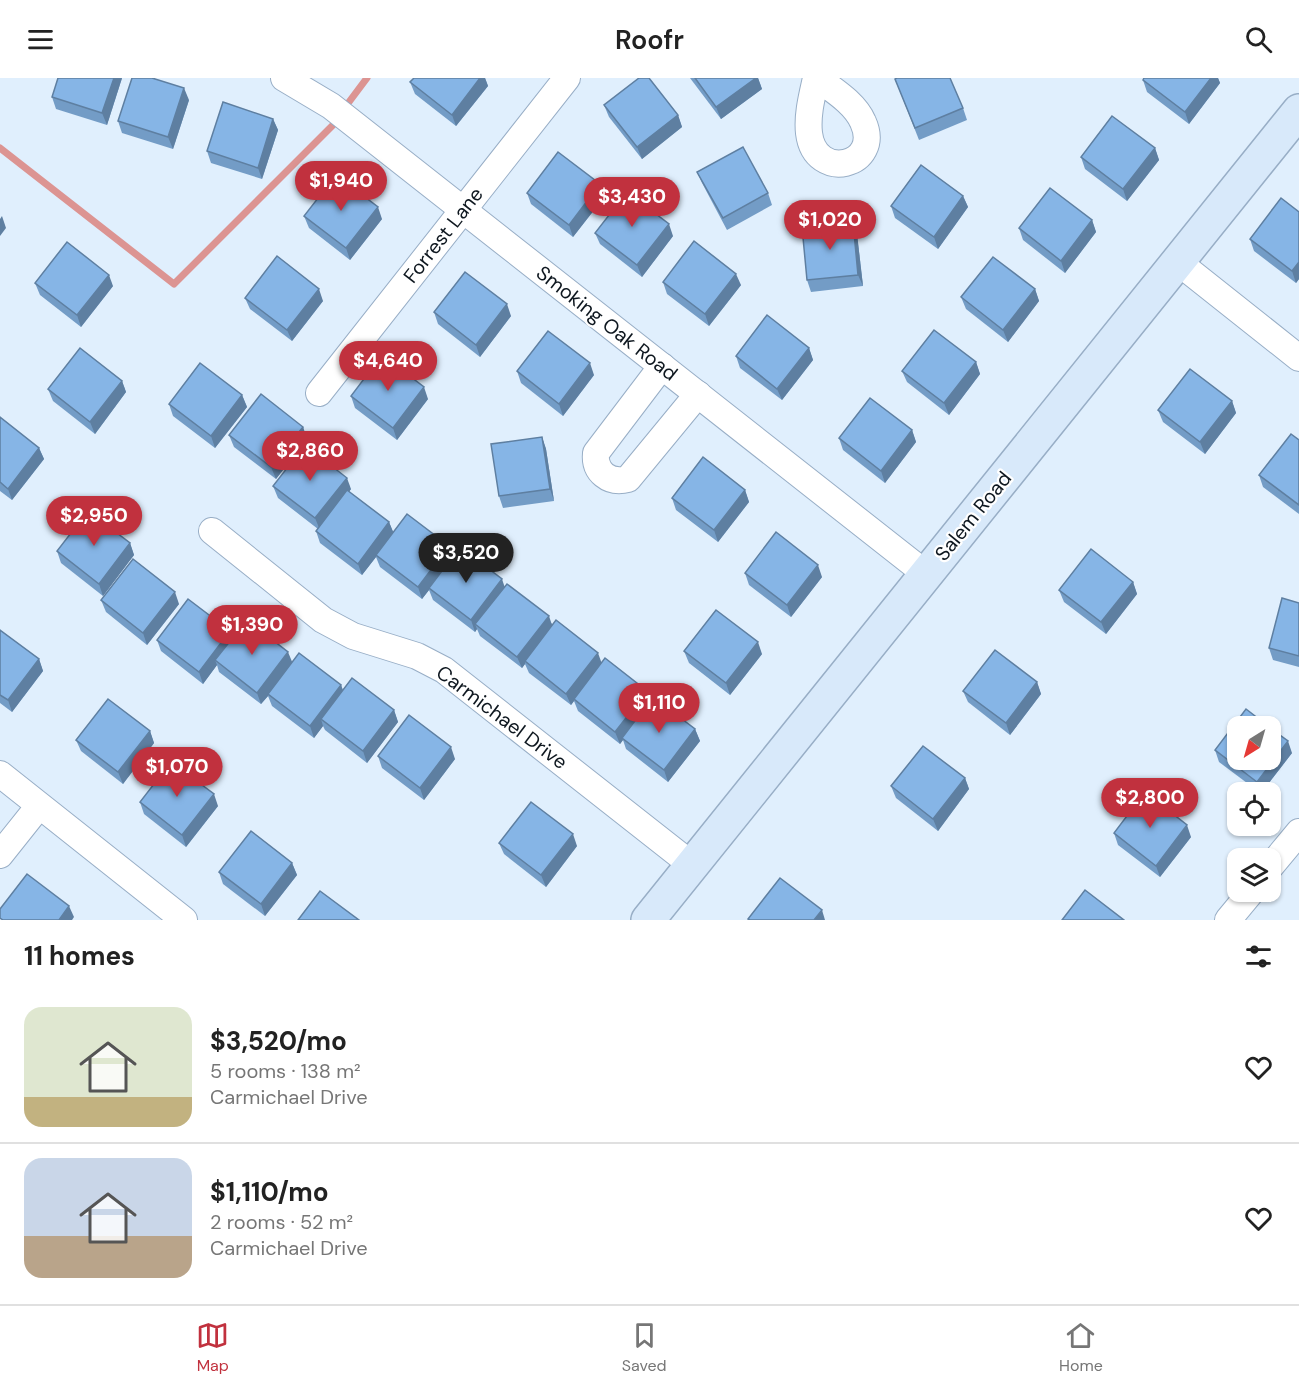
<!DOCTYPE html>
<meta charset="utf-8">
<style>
:root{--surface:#fff;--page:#f6f6f6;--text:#222;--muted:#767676;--line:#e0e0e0;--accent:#c1313e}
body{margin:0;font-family:"DM Sans",sans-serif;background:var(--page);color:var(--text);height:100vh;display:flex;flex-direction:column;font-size:22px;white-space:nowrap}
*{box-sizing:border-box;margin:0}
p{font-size:20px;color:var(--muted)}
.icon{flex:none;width:33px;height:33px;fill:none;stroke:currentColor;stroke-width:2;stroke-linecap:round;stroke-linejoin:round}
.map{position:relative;height:842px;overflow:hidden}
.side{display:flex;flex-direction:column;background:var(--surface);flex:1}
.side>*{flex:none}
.needle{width:39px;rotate:217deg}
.buttons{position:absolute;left:1227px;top:638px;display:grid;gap:12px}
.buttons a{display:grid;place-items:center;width:54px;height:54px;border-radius:12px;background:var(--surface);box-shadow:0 2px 4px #0004;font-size:30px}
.price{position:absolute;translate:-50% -51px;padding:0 14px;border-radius:21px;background:var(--accent);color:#fff;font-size:20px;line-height:39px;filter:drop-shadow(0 2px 3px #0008)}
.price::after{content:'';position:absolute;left:50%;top:36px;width:18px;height:14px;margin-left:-9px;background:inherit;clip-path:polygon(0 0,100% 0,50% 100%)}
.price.selected{background:#222;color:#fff}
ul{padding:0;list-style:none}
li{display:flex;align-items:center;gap:18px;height:150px;padding:0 24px}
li+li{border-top:2px solid var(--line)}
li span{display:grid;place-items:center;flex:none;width:168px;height:120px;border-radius:18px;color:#555}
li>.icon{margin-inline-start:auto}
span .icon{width:72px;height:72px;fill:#fffc;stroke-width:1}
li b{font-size:26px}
h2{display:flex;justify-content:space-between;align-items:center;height:72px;padding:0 24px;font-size:26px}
header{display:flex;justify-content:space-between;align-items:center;height:78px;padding:0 24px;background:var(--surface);font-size:27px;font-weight:600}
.dock{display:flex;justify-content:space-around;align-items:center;height:84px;border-top:2px solid var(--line);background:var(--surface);font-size:16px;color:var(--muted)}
.dock a{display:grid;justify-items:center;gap:3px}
.dock .selected{color:var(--accent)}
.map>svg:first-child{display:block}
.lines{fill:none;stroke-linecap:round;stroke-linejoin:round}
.stream{stroke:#dc9492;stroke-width:7}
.street-casing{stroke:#98aec6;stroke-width:28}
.secondary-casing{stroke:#98aec6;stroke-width:36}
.street{stroke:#fff;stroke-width:26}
.secondary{stroke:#d8e9fa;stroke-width:33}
.wall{fill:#739cc6}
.shaded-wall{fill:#5e7fa1}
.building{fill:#86b5e6;stroke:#5e7fa1;stroke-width:1.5}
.labels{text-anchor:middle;stroke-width:4.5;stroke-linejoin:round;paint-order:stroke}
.street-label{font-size:20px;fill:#0e171f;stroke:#fff}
</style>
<header><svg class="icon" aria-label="menu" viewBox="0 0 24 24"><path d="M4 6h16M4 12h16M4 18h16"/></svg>Roofr<svg class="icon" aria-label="search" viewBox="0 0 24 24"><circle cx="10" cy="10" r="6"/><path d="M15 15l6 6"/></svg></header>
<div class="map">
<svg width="1299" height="842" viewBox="0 0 1299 842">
<rect width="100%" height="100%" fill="#e0effd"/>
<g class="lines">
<g class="stream">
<polyline points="349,24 367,0"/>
<polyline points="0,70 174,206 333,47"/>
</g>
<g class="street-casing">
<g id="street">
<polyline points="284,0 331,28 926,496"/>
<path d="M816,0C812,18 807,37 809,55C815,105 883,88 863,44C855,25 833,12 817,0"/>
<polyline points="1178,184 1299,280"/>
<path d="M662,288L596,375C594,394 609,406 628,401L698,316"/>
<polyline points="319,315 567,0"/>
<polyline points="212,453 323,542 353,558 417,578 444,592 692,787"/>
<polyline points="0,696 184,842"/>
<polyline points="0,777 39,728"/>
<polyline points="1270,789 1299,754"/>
<polyline points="1228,842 1252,813"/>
</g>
</g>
<g class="secondary-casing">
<polyline id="secondary" points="648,842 1299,33"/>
</g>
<use href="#street" class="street"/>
<use href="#secondary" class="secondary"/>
</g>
<g class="wall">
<polygon points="122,0 107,47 56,31 52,19"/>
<polygon points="414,0 485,0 488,8 456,48 415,16 410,4"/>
<polygon points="690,0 758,0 762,11 721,41"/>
<polygon points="1144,0 1218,0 1220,5 1189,46 1147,14 1143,2"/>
<polygon points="895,1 963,30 967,42 919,62"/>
<polygon points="189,22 173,71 122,55 118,43"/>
<polygon points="604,27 678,37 682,49 642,81 609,39"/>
<polygon points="273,41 278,52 262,101 211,85 207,73"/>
<polygon points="1155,70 1159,82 1127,123 1085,91 1081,79"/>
<polygon points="697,94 768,115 772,127 727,152 702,105"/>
<polygon points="600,106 605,118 573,159 531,126 527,115"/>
<polygon points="963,118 968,129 938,171 895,140 891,128"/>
<polygon points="1299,134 1299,201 1296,205 1254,173 1250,161"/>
<polygon points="304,138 382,141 350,182 309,150"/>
<polygon points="1092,142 1096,154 1065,195 1023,162 1019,150"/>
<polygon points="853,144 857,156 863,208 811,214 807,202"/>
<polygon points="595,155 673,158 642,199 600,166"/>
<polygon points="663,204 741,207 709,248 667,216"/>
<polygon points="35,205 113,208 81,249 40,217"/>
<polygon points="1035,211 1039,223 1008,264 966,231 961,219"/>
<polygon points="245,220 323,223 292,263 250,231"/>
<polygon points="434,234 511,238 480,279 438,246"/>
<polygon points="809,270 813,282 782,322 740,290 736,278"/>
<polygon points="976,284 980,296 949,337 907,304 902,293"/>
<polygon points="517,293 594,297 563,338 521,305"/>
<polygon points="122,303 126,314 95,356 53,323 48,311"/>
<polygon points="242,317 247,329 215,370 173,338 169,326"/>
<polygon points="351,318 428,321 397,362 355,330"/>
<polygon points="1232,323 1236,335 1205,376 1163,344 1158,332"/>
<polygon points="0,339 39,370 44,381 12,422 0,413"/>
<polygon points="303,349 307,361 276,401 234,369 229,357"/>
<polygon points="912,352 916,364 885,405 843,372 839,360"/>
<polygon points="542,359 546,371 554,423 503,430 499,418"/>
<polygon points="1299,362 1299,436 1263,409 1259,397"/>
<polygon points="273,408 351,411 349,414 389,444 393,454 453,479 505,509 602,585 647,613 650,622 695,651 700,663 668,704 626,671 623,662 620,666 578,633 574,623 571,627 529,595 525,586 522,590 480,558 477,551 475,554 433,522 429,512 422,521 380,489 376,479 362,497 320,465 316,453 318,451 278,420"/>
<polygon points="745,412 749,424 718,464 676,432 672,420"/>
<polygon points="130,465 134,477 103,518 61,485 57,473"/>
<polygon points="745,495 822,499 791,539 749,507"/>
<polygon points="1133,504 1137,516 1106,556 1064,524 1059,512"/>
<polygon points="101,522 179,526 147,567 106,534"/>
<polygon points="1299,525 1299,589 1273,582 1269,570"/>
<polygon points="0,552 39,581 43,593 12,634 0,625"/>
<polygon points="230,553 232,560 292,584 341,607 343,612 394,632 398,644 367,685 325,652 323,648 314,660 272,628 268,618 261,626 219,594 217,587 203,606 161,573 157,562"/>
<polygon points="684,573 762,576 730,617 689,585"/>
<polygon points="1037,604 1041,616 1010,657 968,624 963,613"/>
<polygon points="150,653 154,665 123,706 81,673 76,662"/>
<polygon points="1215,672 1292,675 1262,714 1259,714 1219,684"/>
<polygon points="378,678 455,681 424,722 382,690"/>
<polygon points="965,700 969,711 938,753 896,720 891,708"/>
<polygon points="140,724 218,728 186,769 144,736"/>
<polygon points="1114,755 1191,759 1160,799 1118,767"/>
<polygon points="499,765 577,768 546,809 504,776"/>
<polygon points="292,785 297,797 265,838 223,806 219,794"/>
</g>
<g class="shaded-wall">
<polygon points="114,0 122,0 107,47 102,35"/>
<polygon points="480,0 485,0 488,8 456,48 452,37"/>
<polygon points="756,0 758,0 762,11 721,41 716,29"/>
<polygon points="1211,0 1218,0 1220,5 1189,46 1185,34"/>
<polygon points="184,10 189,22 173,71 168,59"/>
<polygon points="678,37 682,49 642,81 637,69"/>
<polygon points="273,41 278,52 262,101 258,90"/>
<polygon points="1155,70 1159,82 1127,123 1123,111"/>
<polygon points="600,106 605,118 573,159 569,147"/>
<polygon points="963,118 968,129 938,171 934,159"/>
<polygon points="378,129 382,141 350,182 346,170"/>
<polygon points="2,138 6,150 0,158 0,141"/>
<polygon points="1092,142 1096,154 1065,195 1061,183"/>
<polygon points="853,144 857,156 863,208 858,197"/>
<polygon points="669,146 673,158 642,199 637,187"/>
<polygon points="1299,184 1299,201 1296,205 1292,193"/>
<polygon points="736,196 741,207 709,248 705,236"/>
<polygon points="109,197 113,208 81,249 77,237"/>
<polygon points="319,211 323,223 292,263 287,252"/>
<polygon points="1035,211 1039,223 1008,264 1003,252"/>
<polygon points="507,226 511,238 480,279 476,267"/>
<polygon points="809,270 813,282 782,322 777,311"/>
<polygon points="976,284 980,296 949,337 944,325"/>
<polygon points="590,285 594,297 563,338 559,326"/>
<polygon points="122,303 126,314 95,356 90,344"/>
<polygon points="424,309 428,321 397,362 393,350"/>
<polygon points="242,317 247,329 215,370 211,358"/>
<polygon points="1232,323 1236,335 1205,376 1200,364"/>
<polygon points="303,349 307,361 276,401 271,389"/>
<polygon points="912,352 916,364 885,405 881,393"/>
<polygon points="542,359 546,371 554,423 550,411"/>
<polygon points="39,370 44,381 12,422 8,411"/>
<polygon points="347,400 351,411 320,452 315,440"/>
<polygon points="745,412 749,424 718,464 714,452"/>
<polygon points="389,444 394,456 376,477 376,479 362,497 358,486"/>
<polygon points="130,465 134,477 103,518 99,506"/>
<polygon points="449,468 453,480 429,510 429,512 422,521 418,509"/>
<polygon points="818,487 822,499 791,539 787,527"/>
<polygon points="502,501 506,513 475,546 477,551 475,554 471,542"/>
<polygon points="1133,504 1137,516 1106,556 1101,544"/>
<polygon points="175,514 179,526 147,567 143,555"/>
<polygon points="549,538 553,550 525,583 525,586 522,590 517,579"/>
<polygon points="230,553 234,565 215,582 217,587 203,606 199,594"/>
<polygon points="758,564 762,576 730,617 726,605"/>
<polygon points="288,574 293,586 268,616 268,618 261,626 257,615"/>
<polygon points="598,575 602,586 574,621 574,623 571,627 566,616"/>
<polygon points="39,581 43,593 12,634 8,622"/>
<polygon points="1037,604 1041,616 1010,657 1006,645"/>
<polygon points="341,607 345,619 321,641 323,648 314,660 310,648"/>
<polygon points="647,613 651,625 622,660 623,662 620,666 615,654"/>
<polygon points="394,632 398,644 367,685 363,673"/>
<polygon points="695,651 700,663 668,704 664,692"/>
<polygon points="150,653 154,665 123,706 118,694"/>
<polygon points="1288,663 1292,675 1262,714 1260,714 1257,704"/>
<polygon points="451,669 455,681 424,722 420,710"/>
<polygon points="965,700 969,711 938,753 933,741"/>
<polygon points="214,716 218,728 186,769 182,757"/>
<polygon points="1187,747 1191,759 1160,799 1156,788"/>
<polygon points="573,756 577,768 546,809 541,797"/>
<polygon points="292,785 297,797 265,838 261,826"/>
<polygon points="69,828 74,839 72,842 59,842"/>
<polygon points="822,832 825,842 814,842"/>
</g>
<g class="building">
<polygon points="58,0 114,0 102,35 52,19"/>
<polygon points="132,0 152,0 184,10 168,59 118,43"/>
<polygon points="414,0 480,0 452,37 410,4"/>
<polygon points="639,0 649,0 678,37 637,69 604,27"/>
<polygon points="695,0 756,0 716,29"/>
<polygon points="897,0 950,0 963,30 915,50 895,1"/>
<polygon points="1144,0 1211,0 1185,34 1143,2"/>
<polygon points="223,24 273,41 258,90 207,73"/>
<polygon points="1112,38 1155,70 1123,111 1081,79"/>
<polygon points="743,69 768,115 723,140 697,94"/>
<polygon points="558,74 600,106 569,147 527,115"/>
<polygon points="921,87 963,118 934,159 891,128"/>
<polygon points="336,97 378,129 346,170 304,138"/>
<polygon points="1050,110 1092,142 1061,183 1019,150"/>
<polygon points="627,114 669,146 637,187 595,155"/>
<polygon points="1281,120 1299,134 1299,184 1292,193 1250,161"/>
<polygon points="853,144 858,197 807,202 802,149"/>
<polygon points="694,163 736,196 705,236 663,204"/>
<polygon points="67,164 109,197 77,237 35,205"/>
<polygon points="277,178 319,211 287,252 245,220"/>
<polygon points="993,179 1035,211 1003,252 961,219"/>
<polygon points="465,194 507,226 476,267 434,234"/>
<polygon points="767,237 809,270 777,311 736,278"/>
<polygon points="934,252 976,284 944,325 902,293"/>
<polygon points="548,253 590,285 559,326 517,293"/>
<polygon points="80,270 122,303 90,344 48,311"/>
<polygon points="382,277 424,309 393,350 351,318"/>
<polygon points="200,285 242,317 211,358 169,326"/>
<polygon points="1190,291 1232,323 1200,364 1158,332"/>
<polygon points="261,316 303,349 271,389 229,357"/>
<polygon points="870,320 912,352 881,393 839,360"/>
<polygon points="0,339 39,370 8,411 0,404"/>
<polygon points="1291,356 1299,362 1299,427 1259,397"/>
<polygon points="542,359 550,411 499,418 491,366"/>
<polygon points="305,367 347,400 315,440 273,408"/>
<polygon points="703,379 745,412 714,452 672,420"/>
<polygon points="347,412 389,444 358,486 316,453"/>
<polygon points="88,433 130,465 99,506 57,473"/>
<polygon points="407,436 449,468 418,509 376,477"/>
<polygon points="776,454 818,487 787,527 745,495"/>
<polygon points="460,469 502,501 471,542 429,510"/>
<polygon points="1091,471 1133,504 1101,544 1059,512"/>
<polygon points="133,481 175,514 143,555 101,522"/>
<polygon points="507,506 549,538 517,579 475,546"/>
<polygon points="1282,520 1299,525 1299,578 1269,570"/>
<polygon points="188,521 230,553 199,594 157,562"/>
<polygon points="716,532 758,564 726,605 684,573"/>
<polygon points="247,542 288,574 257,615 215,582"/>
<polygon points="556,542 598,575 566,616 525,583"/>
<polygon points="0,552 39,581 8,622 0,617"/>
<polygon points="995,572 1037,604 1006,645 963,613"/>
<polygon points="299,575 341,607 310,648 268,616"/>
<polygon points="605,580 647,613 615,654 574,621"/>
<polygon points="352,600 394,632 363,673 321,641"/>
<polygon points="653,619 695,651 664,692 622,660"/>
<polygon points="108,621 150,653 118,694 76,662"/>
<polygon points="1246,631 1268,648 1238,648 1238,681 1270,681 1270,650 1288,663 1257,704 1215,672"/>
<polygon points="409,637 451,669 420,710 378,678"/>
<polygon points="923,668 965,700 933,741 891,708"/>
<polygon points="171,684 214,716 182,757 140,724"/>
<polygon points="1145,714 1187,747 1156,788 1114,755"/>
<polygon points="531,724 573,756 541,797 499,765"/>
<polygon points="251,753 292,785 261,826 219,794"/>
<polygon points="27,796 69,828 59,842 3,842 0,840 0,831"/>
<polygon points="780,800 822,832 814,842 750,842 748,841"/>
<polygon points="1085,812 1124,842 1062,842"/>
<polygon points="320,813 359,842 298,842"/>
</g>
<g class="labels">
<g class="street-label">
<text transform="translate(443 157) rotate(-52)" y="7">Forrest Lane</text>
<text transform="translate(607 245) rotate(38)" y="7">Smoking Oak Road</text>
<text transform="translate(973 438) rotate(-51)" y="7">Salem Road</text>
<text transform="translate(502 639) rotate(37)" y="7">Carmichael Drive</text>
</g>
</g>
</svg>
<div class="buttons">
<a><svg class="needle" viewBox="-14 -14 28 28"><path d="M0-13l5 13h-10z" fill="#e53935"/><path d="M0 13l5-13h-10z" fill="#767676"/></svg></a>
<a><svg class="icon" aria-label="locate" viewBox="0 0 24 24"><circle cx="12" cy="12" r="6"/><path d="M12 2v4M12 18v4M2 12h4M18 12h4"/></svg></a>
<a><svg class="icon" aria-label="layers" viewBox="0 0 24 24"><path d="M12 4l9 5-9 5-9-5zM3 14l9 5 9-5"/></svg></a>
</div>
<b class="price" style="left:341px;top:134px">$1,940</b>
<b class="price" style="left:632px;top:150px">$3,430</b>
<b class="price" style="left:830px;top:173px">$1,020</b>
<b class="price" style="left:388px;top:314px">$4,640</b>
<b class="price" style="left:310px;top:404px">$2,860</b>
<b class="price" style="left:94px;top:469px">$2,950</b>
<b class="price selected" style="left:466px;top:506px">$3,520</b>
<b class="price" style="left:252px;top:578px">$1,390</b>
<b class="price" style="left:659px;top:656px">$1,110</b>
<b class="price" style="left:177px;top:720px">$1,070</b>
<b class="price" style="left:1150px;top:751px">$2,800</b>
</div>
<section class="side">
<h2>11 homes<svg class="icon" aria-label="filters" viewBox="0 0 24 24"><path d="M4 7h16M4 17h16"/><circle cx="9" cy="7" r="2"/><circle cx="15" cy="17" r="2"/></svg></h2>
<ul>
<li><span style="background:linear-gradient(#dfe7d0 75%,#c2b280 0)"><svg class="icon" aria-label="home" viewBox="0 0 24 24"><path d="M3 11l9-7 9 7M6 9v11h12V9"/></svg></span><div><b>$3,520/mo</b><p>5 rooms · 138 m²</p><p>Carmichael Drive</p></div><svg class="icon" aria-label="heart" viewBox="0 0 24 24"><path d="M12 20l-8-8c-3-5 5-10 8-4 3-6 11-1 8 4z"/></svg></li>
<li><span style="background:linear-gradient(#c9d6e8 65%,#b9a48a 0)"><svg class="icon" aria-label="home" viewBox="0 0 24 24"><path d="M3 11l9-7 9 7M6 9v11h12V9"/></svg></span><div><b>$1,110/mo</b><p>2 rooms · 52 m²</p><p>Carmichael Drive</p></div><svg class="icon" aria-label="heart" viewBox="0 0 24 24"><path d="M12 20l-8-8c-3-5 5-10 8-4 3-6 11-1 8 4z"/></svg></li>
</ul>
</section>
<nav class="dock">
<a class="selected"><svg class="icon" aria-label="map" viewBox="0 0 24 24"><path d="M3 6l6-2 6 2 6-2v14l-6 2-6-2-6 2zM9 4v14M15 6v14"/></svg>Map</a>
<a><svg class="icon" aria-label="saved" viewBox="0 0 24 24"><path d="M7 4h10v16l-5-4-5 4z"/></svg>Saved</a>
<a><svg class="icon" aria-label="home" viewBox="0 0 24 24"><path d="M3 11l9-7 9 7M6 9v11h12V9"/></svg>Home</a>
</nav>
